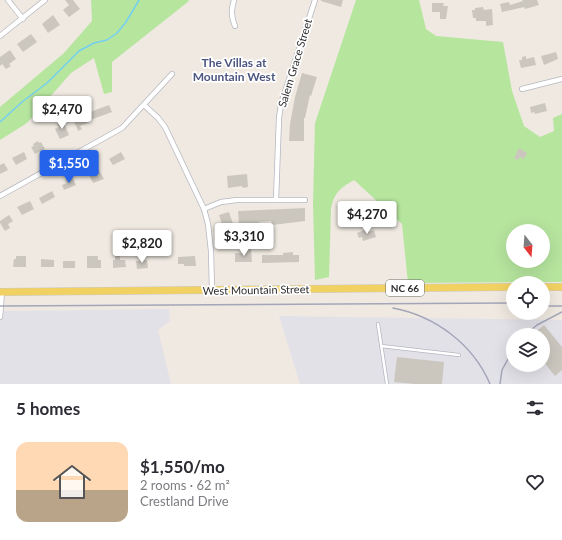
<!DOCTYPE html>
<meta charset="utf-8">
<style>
:root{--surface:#fff;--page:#f7f7f7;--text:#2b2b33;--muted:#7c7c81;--accent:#2563eb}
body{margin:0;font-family:Lato,sans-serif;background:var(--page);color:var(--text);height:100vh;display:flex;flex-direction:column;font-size:15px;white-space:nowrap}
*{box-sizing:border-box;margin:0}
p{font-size:13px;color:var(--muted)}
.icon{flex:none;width:22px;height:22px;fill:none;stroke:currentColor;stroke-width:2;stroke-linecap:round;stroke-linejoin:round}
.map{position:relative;height:384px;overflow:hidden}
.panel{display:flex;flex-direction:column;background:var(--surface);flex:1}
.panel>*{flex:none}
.needle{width:26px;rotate:163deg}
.tools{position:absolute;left:506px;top:224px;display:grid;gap:8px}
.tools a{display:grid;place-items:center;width:44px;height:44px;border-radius:50%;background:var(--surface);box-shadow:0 4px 16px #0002;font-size:20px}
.price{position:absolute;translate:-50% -34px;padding:0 9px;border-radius:4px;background:#fff;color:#222;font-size:13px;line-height:26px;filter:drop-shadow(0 1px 2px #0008)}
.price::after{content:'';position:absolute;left:50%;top:24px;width:12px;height:9px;margin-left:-6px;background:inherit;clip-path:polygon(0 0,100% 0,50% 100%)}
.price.active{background:var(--accent);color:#fff}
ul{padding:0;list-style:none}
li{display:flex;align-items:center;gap:12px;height:100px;padding:0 16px}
li span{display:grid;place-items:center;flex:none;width:112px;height:80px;border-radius:12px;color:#555}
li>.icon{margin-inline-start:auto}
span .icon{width:48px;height:48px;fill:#fffc;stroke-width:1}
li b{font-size:17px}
h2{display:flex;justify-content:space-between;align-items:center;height:48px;padding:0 16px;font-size:17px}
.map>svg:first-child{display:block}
.industrial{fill:#e3e1e8;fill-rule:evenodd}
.green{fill:#b6e59e;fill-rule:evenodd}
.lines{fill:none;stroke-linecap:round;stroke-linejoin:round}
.stream{stroke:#75cff0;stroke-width:1.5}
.building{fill:#cbc7bf}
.service-casing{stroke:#b4b7c1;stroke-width:4}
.minor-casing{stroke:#b4b7c1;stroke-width:6}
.primary-casing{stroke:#c9c9c9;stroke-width:8}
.service{stroke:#fff;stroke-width:2.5}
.minor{stroke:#fff;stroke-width:4.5}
.primary{stroke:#f2d163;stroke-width:7}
.rail{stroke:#a3a6b8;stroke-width:1.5}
.labels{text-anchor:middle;stroke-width:3.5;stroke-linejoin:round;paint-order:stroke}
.shield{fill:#fff;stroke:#6d6d6d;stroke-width:1}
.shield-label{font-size:10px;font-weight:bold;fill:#2e2e2e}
.street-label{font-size:11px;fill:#2e2e2e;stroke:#fff}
.neighbourhood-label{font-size:12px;font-weight:bold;fill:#4d5680;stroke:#fff}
</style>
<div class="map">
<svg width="562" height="384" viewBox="0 0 562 384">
<rect width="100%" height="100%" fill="#efe9e1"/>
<g class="industrial">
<polygon points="169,309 170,321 158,330 171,384 0,384 0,311"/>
<path d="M279,316L562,320V384H300ZM513,335H543V365H513Z"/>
</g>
<g class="green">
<polygon points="91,0 188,0 189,1 112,62 112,92 104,94 94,58 71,73 27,123 0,140 0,107 64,53 92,21"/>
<path d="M356,0H419L426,29L436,36L503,42L512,91L524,126L540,137L554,131L553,118L562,114V282L408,283L402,224L354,180C340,188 334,193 331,209L329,277L315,280L313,203L315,123ZM513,231H543V261H513Z"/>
</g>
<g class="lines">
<polyline class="stream" points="0,122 22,102 47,83 79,51 94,43 107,40 117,33 126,22 139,0"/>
</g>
<g class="building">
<polygon points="65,0 73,0 80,9 69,17 63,10 69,5"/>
<polygon points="321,0 343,0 341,7 321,1"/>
<polygon points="522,0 537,0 539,5 525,9 524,7 502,12 500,4 509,2 510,5 523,1"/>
<polygon points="432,3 444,3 443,6 448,6 446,19 440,19 440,12 432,12"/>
<polygon points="483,7 484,10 492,9 493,25 486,26 486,21 476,21 476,18 473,18 472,10 475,10 475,8"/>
<polygon points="53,15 60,25 48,33 42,24"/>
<polygon points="31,34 37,42 23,52 17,44"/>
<polygon points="10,50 16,59 9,64 11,66 6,69 2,64 0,66 0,57"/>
<polygon points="556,52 558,59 544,65 541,56"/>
<polygon points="526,56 526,59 534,57 536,65 521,68 519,60 522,60 522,57"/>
<polygon points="302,73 317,77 311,96 310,95 305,118 304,118 304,141 289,141 290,124 295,97"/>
<polygon points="545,103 547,111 535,114 534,112 531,113 530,107"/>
<polygon points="87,105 90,112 109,105 112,112 90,120 90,122 80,126 82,129 78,131 74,121 85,116 82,107"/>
<polygon points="63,121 69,135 60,139 55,129 59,127 57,124"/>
<polygon points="38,141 39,143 41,142 45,149 35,154 31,147 34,146 33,144"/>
<polygon points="519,148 527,153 524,159 520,157 518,160 514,158"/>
<polygon points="24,152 27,159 16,165 12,158"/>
<polygon points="121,152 125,159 113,165 109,159"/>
<polygon points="4,163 8,170 0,174 0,165"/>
<polygon points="88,167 90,171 97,167 104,179 93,183 88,173 86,175 83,169"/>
<polygon points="247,174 248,187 243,188 242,186 228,188 227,176"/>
<polygon points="72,177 76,185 64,190 62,185 67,183 65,180"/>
<polygon points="52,191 55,197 42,204 39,198"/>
<polygon points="30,201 34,209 22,215 17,207"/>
<polygon points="305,208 305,221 272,225 271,221 259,222 259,226 255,226 255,224 239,224 238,211"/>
<polygon points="229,212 234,227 224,230 219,215"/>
<polygon points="9,215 13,221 8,224 10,228 5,231 0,223 0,221"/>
<polygon points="367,229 368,232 374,230 376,237 363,241 362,237 359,238 357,233"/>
<polygon points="251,248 252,262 235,262 235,253 246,253 246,249"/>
<polygon points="293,252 293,255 299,255 299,262 262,263 262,255 283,255 283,253"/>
<polygon points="120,255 120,260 125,260 126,267 113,268 113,260 115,260 115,256"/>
<polygon points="16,256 26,256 26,267 13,267 14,259 16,259"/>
<polygon points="87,256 98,256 98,260 101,260 101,268 87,268"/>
<polygon points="195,256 196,266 184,266 184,264 178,264 178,257"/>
<polygon points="41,259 54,260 54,267 41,267"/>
<polygon points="147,260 148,268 137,269 136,261"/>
<rect x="63" y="261" width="12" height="7"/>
<polygon points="544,325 562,347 562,370 555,376 543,361 543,335 532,335"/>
<polygon points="397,357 444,362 442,384 415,384 394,382"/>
</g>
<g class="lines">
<g class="service-casing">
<g id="service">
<polyline points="378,324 387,384"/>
<polyline points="381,346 459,355"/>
</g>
</g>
<g class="minor-casing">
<g id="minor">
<polyline points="8,0 23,19"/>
<path d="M234,0C231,10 231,16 235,26"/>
<polyline points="0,36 45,0"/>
<polyline points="522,89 562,79"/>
<polyline points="144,105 158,118 165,127 204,209 208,224 211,251 212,290"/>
<polyline points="0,196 122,128 172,74"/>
<polyline points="276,200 279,118 281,104 315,0"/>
<polyline points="204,209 221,202 237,200 305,200"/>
<polyline points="0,317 2,292"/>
</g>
</g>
<g class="primary-casing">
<g id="primary">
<polyline points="543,287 562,287"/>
<polyline points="0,292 513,287"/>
</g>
</g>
<use href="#service" class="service"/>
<use href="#minor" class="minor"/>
<use href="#primary" class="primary"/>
<g class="rail">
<polyline points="0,306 513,303"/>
<polyline points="543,306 562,306"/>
<path d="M393,308C435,316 473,344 490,384"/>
<polyline points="525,335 537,325 562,312"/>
<polyline points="500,384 502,370 513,350"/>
</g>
</g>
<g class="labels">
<rect class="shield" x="386" y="280" width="38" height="16" rx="3"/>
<g class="shield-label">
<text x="405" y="292">NC 66</text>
</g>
<g class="street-label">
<text transform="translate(295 63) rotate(-73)" y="4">Salem Grace Street</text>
<text transform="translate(256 290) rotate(-1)" y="4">West Mountain Street</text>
</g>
<g class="neighbourhood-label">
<text x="234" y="67">The Villas at<tspan x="234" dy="14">Mountain West</tspan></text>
</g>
</g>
</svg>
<div class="tools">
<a><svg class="needle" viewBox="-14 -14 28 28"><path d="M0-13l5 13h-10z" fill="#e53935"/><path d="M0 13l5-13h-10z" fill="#7c7c81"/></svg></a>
<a><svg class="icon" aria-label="locate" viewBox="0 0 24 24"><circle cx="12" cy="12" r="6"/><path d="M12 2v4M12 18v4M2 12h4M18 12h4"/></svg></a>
<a><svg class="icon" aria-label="layers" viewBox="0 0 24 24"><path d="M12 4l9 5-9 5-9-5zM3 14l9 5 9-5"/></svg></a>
</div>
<b class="price" style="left:62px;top:130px">$2,470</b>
<b class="price active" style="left:69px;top:184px">$1,550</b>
<b class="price" style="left:367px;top:235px">$4,270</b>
<b class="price" style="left:244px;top:257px">$3,310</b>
<b class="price" style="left:142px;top:264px">$2,820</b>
</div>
<section class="panel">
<h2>5 homes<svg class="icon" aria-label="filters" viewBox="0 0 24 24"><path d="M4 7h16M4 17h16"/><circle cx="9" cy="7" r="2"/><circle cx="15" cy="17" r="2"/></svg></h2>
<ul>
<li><span style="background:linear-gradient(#ffd9b3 60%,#b9a48a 0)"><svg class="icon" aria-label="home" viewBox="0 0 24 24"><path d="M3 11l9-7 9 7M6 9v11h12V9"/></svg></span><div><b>$1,550/mo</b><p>2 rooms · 62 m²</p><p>Crestland Drive</p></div><svg class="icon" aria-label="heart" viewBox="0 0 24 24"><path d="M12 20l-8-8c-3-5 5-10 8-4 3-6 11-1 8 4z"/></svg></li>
</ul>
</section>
